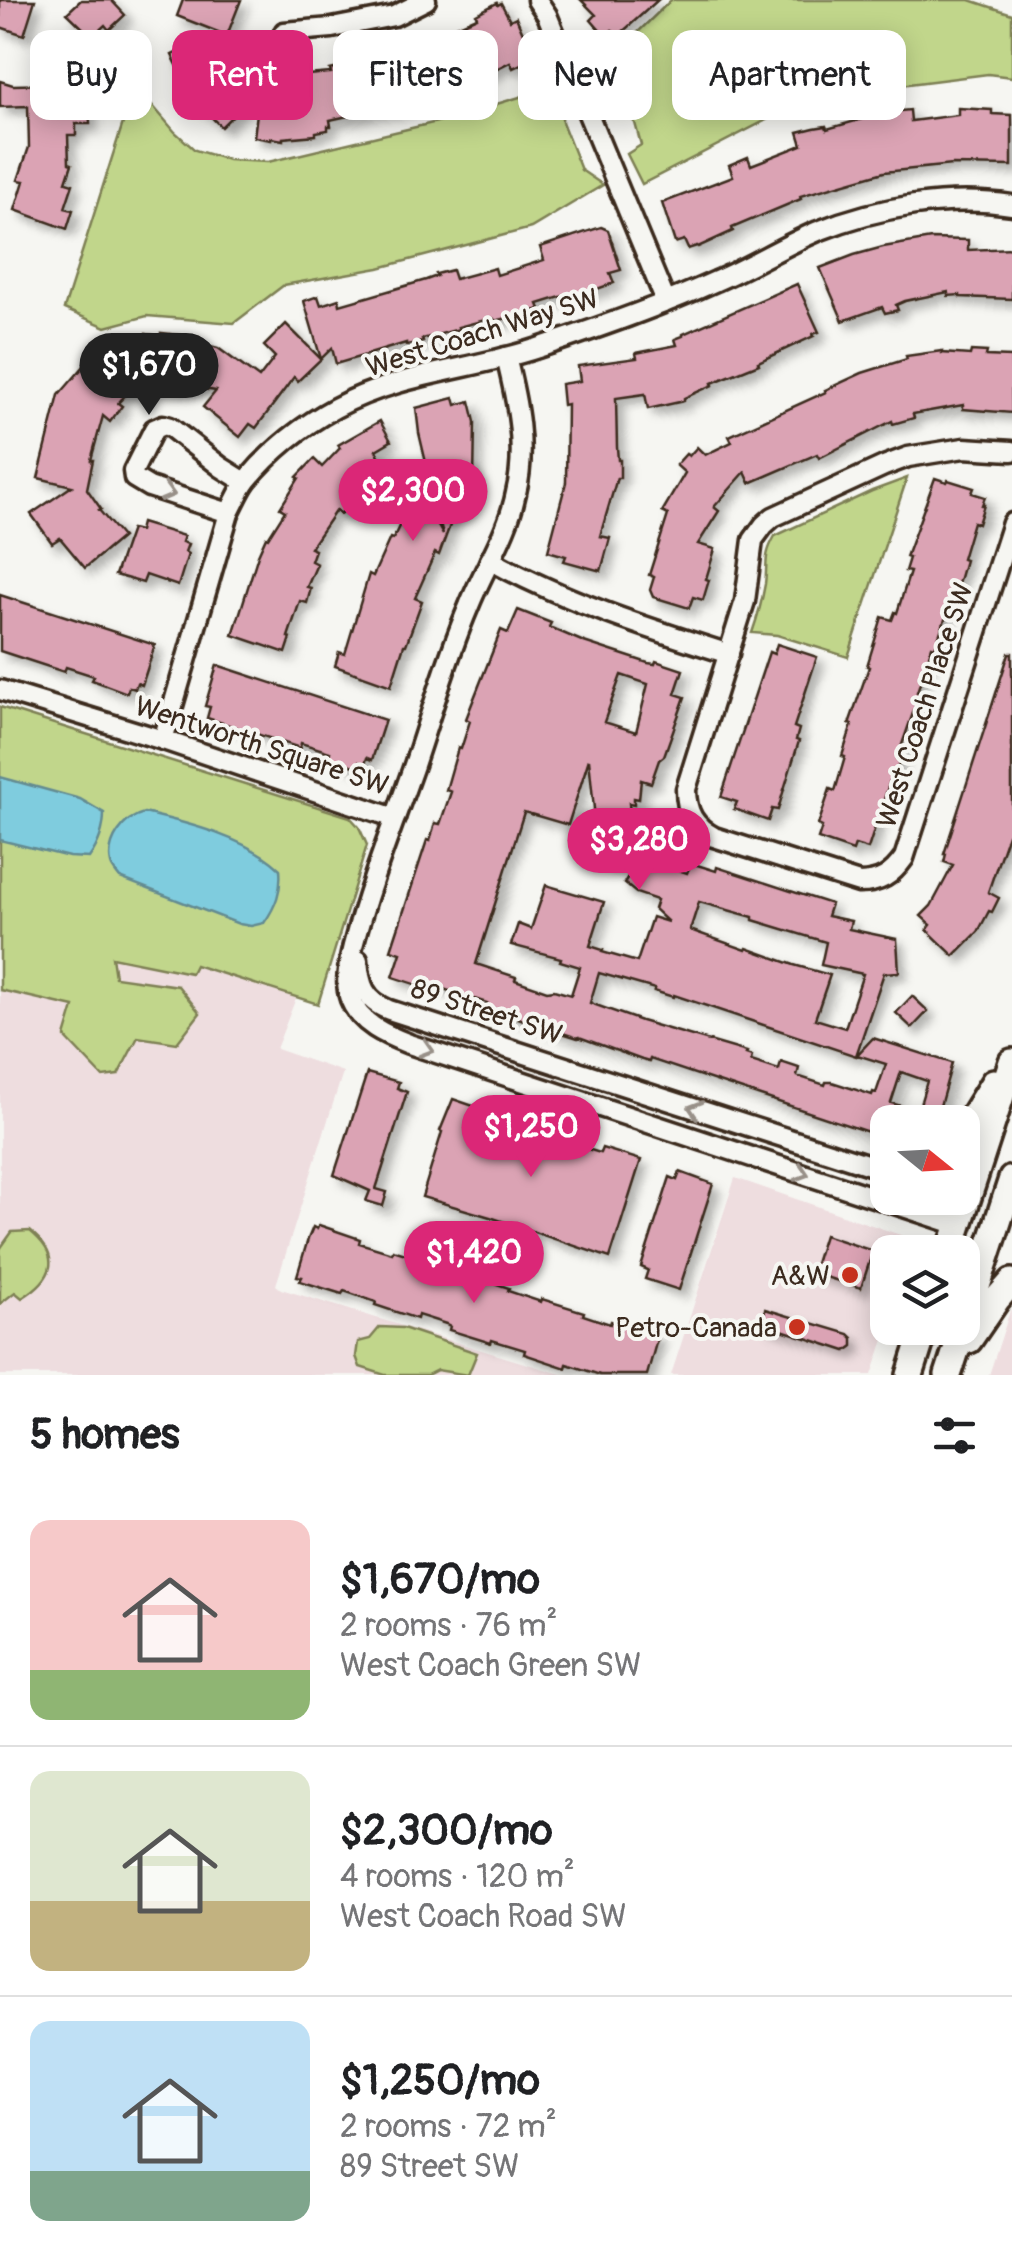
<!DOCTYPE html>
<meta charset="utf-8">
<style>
:root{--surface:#fff;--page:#f2f2f2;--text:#202124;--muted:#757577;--line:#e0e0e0;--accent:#db2777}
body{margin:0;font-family:Pangolin,sans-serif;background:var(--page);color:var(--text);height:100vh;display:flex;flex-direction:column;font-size:38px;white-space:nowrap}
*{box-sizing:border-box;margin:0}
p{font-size:32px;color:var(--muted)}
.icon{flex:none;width:55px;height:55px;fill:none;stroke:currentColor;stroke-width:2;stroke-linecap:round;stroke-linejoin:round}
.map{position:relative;height:1375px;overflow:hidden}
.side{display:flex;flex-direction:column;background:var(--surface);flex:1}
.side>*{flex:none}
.guide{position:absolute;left:30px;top:30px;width:952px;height:90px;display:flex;gap:20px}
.needle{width:65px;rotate:108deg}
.buttons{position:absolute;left:870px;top:1105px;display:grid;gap:20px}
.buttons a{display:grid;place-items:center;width:110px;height:110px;border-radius:20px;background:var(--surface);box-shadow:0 5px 25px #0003;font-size:50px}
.price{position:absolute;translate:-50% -85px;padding:0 22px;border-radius:35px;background:var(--accent);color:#fff;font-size:32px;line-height:65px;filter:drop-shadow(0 2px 5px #0008)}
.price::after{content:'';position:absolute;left:50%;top:60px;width:30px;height:22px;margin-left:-15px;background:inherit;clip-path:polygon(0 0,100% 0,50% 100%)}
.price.current{background:#222;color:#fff}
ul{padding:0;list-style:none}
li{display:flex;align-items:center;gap:30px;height:250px;padding:0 30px}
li+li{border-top:2px solid var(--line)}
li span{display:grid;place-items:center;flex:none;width:280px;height:200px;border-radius:20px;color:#555}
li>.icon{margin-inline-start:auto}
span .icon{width:120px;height:120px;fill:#fffc;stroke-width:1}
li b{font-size:42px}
h2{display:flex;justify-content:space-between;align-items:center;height:120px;padding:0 30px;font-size:42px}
.pill{padding:0 35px;border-radius:20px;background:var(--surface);box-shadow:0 5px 25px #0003;font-size:35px;line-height:90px}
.pill.current{background:var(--accent);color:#fff}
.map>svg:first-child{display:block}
.built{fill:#eedddf}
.green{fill:#c1d68b;stroke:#7e8054;stroke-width:2.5}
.water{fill:#7fccde;stroke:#648b91;stroke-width:2.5}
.building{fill:#dba3b4;stroke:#3b2a1e;stroke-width:2.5;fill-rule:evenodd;filter:url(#shadow)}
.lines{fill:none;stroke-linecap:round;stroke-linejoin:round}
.street-casing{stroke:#3b2a1e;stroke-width:25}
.secondary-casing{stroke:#3b2a1e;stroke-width:32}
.street{stroke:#f6f6f2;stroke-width:18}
.secondary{stroke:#f6f6f2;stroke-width:25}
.oneway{stroke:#989088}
.poi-dot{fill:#c8321e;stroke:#f6f6f2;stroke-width:4}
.labels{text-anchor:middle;stroke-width:8;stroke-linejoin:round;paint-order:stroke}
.street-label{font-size:28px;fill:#3b2a1e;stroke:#f6f6f2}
.poi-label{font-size:28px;fill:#3b2a1e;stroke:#f6f6f2;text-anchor:end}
</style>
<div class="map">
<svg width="1012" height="1375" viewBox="0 0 1012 1375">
<defs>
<filter id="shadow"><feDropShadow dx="7" dy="7" stdDeviation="5" flood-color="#0004"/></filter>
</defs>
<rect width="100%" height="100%" fill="#f6f6f2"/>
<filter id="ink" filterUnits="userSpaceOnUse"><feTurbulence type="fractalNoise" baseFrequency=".01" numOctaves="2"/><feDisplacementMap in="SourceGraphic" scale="20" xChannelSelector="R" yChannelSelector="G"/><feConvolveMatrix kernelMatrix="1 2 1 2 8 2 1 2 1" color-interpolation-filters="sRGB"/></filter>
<g filter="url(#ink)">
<g class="built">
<polygon points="0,903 296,998 276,1049 343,1072 276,1285 281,1289 564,1375 0,1375"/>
<polygon points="735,1178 915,1240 912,1252 888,1252 888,1328 872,1375 671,1375"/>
<polygon points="1011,1308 1012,1375 989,1375"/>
</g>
<g class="green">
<polygon points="671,0 970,0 1012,14 1012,77 988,74 901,85 853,93 782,112 642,184 627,154 641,145 635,123 614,99 601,68"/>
<polygon points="563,84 562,122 581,170 603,185 531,228 379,268 284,285 234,323 147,316 106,327 64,309 135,85 175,132 195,150 228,160 268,162 437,122"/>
<path d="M907,478L848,657L777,635L752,633C758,616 762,601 765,584C768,562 763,557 775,536L872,491Z"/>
<polygon points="0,707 350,817 359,827 367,845 318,1004 195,965 191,973 112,957 115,977 178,986 200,1013 177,1043 138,1037 118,1075 103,1077 65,1037 74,1007 0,990"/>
<path d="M30,1231C62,1257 54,1278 22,1298L15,1292L0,1304V1249L12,1232Z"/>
<polygon points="380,1327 403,1328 477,1353 468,1375 437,1370 427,1375 385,1375 360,1367 356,1356 358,1342 370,1339"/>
</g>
<g class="water">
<path d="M0,777L80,799L104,813C104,831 99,844 89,858L69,857L0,840Z"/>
<path d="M144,813C188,823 247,838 280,869C282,890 276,906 264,923L251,926L239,924L120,878C117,874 112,869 111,864C106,841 124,818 144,813Z"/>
</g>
<g class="building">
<polygon points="0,0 35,0 24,35 0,27"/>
<polygon points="81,0 111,0 125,15 109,30 105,25 92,37 67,13"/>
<polygon points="183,0 241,0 224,43 235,67 240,62 262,84 296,85 296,76 331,73 330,70 339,68 338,66 343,64 362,60 363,62 419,48 416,44 477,17 476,14 497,3 498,5 501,3 510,20 516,17 534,58 513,68 510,62 464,85 466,93 445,102 442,96 391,110 391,108 379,111 379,109 330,120 331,126 328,126 328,130 316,132 316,135 283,138 283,140 271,138 271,140 254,137 260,89 221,127 198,103 204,97 194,74 184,79 172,55 218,32 177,16"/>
<polygon points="581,0 658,0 618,36 612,30 605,36 591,20 596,15"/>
<polygon points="0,81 13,85 52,84 52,91 77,91 78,106 89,106 90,124 76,124 76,135 68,135 69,163 72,164 66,182 73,184 65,208 73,210 67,229 15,210 24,181 18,180 29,147 28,106 0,107"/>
<polygon points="958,108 992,110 992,114 1012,115 1012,166 952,165 884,172 800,196 801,199 732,228 733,231 698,247 697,246 688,249 684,240 675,243 662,203 733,176 729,165 748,157 751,165 802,145 798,132 814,128 826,126 827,129 884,113 900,111 910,110 911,121 958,115"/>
<polygon points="601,227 608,230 621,270 610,273 614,283 569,299 567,295 538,304 540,309 520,315 495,321 494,319 489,319 458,327 459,329 422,339 423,342 406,345 406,343 336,364 332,348 321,359 304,301 318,296 321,305 339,299 340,305 426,280 437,276 436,274 452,270 455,279 495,268 497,275 544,260 540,247"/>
<polygon points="931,239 968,240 968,250 1012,248 1012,299 960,297 960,295 948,296 948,292 905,301 896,305 898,310 885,313 882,307 843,321 820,268 854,255 883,247"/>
<polygon points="797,284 819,332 813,334 814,336 758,362 759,364 712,383 713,385 684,398 684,401 648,409 645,394 616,398 617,447 618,460 620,460 620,478 617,478 600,536 610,538 601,571 564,561 566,556 548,551 566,482 567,404 563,405 561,384 580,381 578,366 637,358 636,353 677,345 675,339 683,336 683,334"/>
<polygon points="286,324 321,359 298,381 294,377 256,428 250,424 240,437 203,407 216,391 140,380 118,403 122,406 110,422 103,416 91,460 93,460 87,489 101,509 99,510 122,537 85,568 60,538 52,543 31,514 72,486 38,478 59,395 97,351 102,356 112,345 141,373 146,334 161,336 161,333 199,337 198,343 218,348 259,378 275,357 264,346"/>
<polygon points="942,351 942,353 970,355 971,351 987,352 986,356 1011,357 1012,413 963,409 963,405 913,414 914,418 893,424 892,421 819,458 817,454 750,483 745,472 714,507 719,511 698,544 715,549 706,579 709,580 703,600 693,597 689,608 653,597 650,590 654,577 649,575 668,515 662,512 685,473 676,465 686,454 689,456 697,447 705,455 732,442 729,436 826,392 825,390 862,373 907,359 906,356"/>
<polygon points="454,398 456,405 470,401 475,422 474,483 462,511 456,509 439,555 435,553 415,598 422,601 406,645 404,645 391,686 335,666 339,652 345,654 369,574 373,576 390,538 393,539 417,488 443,535 419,433 416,408"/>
<polygon points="380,421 391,441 376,450 382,461 376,464 378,469 352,484 362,494 340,514 336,510 310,548 315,550 311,561 317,564 307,587 311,588 307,603 300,601 288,637 291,638 286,653 233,635 258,555 266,537 268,538 285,511 280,508 299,478 297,477 314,459 322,467 340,448 338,445"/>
<polygon points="935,478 947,482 948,480 974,488 972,493 985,497 982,505 984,505 978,524 973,522 962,559 965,560 959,581 935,647 932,646 917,692 920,693 897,759 900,760 894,778 891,778 868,849 855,845 853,851 818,839 822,827 818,825 830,789 835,791 845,757 842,756 852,725 849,724 869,667 867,666 882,617 892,620 895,612 897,613 910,572 905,571 909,558 906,557"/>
<polygon points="141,523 184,536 182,542 188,544 185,552 188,554 178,586 146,575 143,583 115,575 131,529 139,531"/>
<polygon points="0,595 155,645 142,685 137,683 135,689 129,687 127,693 92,680 94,676 66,667 64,672 0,651"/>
<path d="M518,610L551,623L549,627L584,642L648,663L655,664L656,661L683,670L675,694L685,697L664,756L659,760L651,783L641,780L639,799L634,798V804L629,803L631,825L641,849L609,867L604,861L598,849L589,759L568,825L524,812L476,964L516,977L515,980L547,991L554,990L571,995L580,967L560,961L561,958L511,945L518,924L531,929L546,885L604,902L590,946L603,950L602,952L637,962L652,917L668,922L654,909L657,900L636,893L624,883L643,852L654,862L687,873L691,863L716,871L717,867L831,904L827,916L851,921L849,929L897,939L899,972L884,973L856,1056L674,995L673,997L654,991L655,989L599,973L590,1003L641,1021L747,1052L746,1054L752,1056L751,1061L779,1070L781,1062L799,1068L797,1076L825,1085L826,1082H832L872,1095L873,1092L876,1093L886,1064L857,1055L873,1038L952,1063L937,1117L943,1119L942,1122H888V1136L881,1133L880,1136L650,1059L649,1062L642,1060L579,1037L578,1038L537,1025L486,1006L487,1003L428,984L427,988L393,977L401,953L391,950L427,840L430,841L435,823L440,824L451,792L446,790L458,748L461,749L470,721L466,719L471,706L501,630L508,633ZM621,675L648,684L636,732L604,722ZM699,902L753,917V920L826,942L821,965L863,974L845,1028L815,1019L830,975L794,965L747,948L746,950L690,930ZM901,1072L927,1081L918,1111L891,1103Z"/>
<polygon points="777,644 817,657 794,727 799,729 796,740 799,741 782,796 778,810 772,809 768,821 734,809 737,802 721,797 769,652 774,654"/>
<polygon points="1009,653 1012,653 1012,835 1008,834 988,892 999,898 992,912 989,911 978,932 954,956 927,930 931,925 921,916 931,906 953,865 944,862 946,854 944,854"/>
<polygon points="217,665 385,720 372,760 367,758 365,764 359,762 357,767 328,758 330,752 301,743 300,748 207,718 210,707 205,706"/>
<polygon points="912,996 928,1011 912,1028 896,1013"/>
<polygon points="367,1073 399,1082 397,1088 407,1092 376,1189 387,1192 383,1206 366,1201 370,1191 334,1175"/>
<polygon points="453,1099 491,1112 489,1118 600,1153 602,1148 641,1160 610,1258 490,1217 422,1197 442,1132 440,1131"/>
<polygon points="680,1172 713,1184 679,1290 645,1279 648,1270 641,1267 670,1177 677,1180"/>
<polygon points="319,1225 360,1239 359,1243 392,1253 393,1250 435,1263 434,1267 466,1277 467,1274 509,1288 508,1291 541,1302 542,1299 584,1312 583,1315 610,1324 611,1321 658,1336 647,1375 600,1375 567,1364 566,1368 524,1354 525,1350 492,1340 491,1343 449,1330 450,1326 446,1324 418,1315 417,1319 375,1305 376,1302 344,1291 342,1294 300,1281 302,1277 297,1276 308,1239 313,1227 317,1229"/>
<polygon points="824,1235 873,1251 861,1288 812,1273"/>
<polygon points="765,1309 849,1334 853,1338 853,1346 846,1351 763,1324"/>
</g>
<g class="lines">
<g class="street-casing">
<g id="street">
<polyline points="537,0 547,15 666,302"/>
<polyline points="284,32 332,28 394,16 426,0"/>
<path d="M506,357C517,401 527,448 516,493C508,533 484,568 469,606C447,657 432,712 414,765C393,825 369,885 353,946C349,962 344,983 350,999C360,1024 386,1035 409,1044L958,1225"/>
<path d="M1012,451L964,448L908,457L884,466L773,517L764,525L753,540L745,601L686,789C686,812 694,826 714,837L859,883C880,883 892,875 904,858L1012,523"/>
<polyline points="229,513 149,487 134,478 133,471 154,429 163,425 170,427 221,467 245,482"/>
<path d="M490,560C566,602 647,628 729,654"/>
<polyline points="0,690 163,740 395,818"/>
<path d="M163,740L229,513C235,502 240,489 247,480C271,451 302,426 335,408C397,374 472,370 538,348C598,328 659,307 716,281C751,266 783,246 818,231C878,207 948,195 1012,205"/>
<path d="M358,960C360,985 364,1000 389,1010L888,1171"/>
</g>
</g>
<g class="secondary-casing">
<g id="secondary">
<polyline points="962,1134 994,1082"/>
<polyline points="950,1252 1012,1062"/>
<polyline points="969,1340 997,1299 1012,1282"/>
<polyline points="910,1375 925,1328"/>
<polyline points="948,1375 1012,1179"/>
</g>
</g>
<use href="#street" class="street"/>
<use href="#secondary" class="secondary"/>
</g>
<defs><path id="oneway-chevron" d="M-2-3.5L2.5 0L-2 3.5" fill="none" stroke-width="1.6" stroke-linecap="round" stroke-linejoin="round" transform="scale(2.5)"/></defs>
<g class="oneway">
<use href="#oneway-chevron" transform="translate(168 493) rotate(16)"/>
<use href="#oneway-chevron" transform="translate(427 1049) rotate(17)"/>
<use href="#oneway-chevron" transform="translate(695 1109) rotate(-162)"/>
<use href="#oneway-chevron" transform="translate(802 1173) rotate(18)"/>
</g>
</g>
<g class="poi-dot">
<circle cx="850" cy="1275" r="10"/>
<circle cx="797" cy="1327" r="10"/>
</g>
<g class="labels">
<g class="street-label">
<text transform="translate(482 332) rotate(-17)" y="10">West Coach Way SW</text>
<text transform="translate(924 705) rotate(-72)" y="10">West Coach Place SW</text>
<text transform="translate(262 745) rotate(18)" y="10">Wentworth Square SW</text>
<text transform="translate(487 1011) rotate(18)" y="10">89 Street SW</text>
</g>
<g class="poi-label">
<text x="830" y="1285">A&amp;W</text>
<text x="777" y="1337">Petro-Canada</text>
</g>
</g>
</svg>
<div class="buttons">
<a><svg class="needle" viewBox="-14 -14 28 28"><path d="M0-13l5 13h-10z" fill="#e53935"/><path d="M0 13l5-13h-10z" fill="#757577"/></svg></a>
<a><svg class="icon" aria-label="layers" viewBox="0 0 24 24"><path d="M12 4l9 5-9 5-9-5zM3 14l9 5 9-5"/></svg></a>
</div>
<b class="price current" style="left:149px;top:418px">$1,670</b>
<b class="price" style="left:413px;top:544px">$2,300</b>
<b class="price" style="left:639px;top:893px">$3,280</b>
<b class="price" style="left:531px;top:1180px">$1,250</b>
<b class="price" style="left:474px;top:1306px">$1,420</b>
<div class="guide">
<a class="pill">Buy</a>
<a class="pill current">Rent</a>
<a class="pill">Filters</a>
<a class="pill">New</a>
<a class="pill">Apartment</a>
</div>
</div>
<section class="side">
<h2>5 homes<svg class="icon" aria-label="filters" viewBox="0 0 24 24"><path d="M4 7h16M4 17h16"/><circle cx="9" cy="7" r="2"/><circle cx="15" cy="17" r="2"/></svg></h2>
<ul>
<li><span style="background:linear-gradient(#f6c9c9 75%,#8fb573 0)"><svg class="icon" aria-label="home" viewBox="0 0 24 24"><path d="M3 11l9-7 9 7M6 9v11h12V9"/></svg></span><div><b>$1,670/mo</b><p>2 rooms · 76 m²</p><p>West Coach Green SW</p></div></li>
<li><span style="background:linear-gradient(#dfe7d0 65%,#c2b280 0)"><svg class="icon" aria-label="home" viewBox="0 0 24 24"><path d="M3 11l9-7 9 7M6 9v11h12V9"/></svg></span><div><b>$2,300/mo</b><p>4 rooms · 120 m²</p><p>West Coach Road SW</p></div></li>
<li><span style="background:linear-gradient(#bfe0f5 75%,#7fa58c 0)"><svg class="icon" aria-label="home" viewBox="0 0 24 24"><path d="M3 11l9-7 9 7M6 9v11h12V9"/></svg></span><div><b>$1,250/mo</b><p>2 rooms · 72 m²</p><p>89 Street SW</p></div></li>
</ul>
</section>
